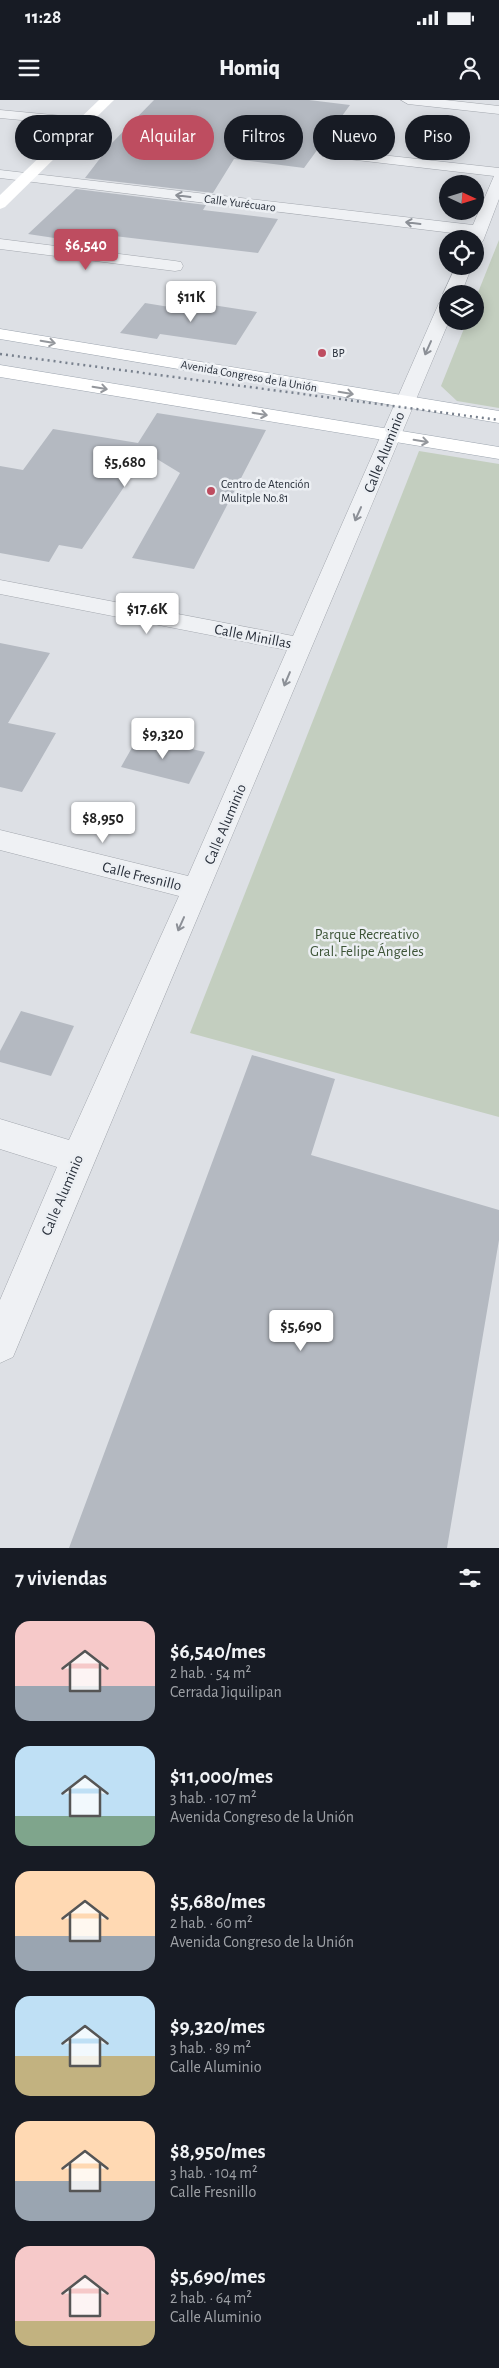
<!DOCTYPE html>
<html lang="es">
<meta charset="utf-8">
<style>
:root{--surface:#171b24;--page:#242831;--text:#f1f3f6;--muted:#9ea1a6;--accent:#be4d60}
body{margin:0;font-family:"Alegreya Sans",sans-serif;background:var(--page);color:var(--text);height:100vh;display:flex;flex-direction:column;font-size:19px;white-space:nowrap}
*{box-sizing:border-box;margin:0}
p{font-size:16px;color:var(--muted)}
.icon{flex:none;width:28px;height:28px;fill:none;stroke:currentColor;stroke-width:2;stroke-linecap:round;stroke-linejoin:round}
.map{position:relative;height:1448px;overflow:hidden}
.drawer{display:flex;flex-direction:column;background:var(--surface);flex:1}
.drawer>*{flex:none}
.top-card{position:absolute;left:15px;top:15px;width:470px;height:45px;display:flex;gap:10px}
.needle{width:32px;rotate:94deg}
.controls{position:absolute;left:439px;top:75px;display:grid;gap:10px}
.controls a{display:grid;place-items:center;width:45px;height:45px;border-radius:50%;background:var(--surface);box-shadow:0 2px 12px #0003;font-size:25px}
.price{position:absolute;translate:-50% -42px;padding:0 11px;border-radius:5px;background:#fff;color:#222;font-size:16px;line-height:32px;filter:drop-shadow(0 1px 2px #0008)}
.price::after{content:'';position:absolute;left:50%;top:30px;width:15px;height:11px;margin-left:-8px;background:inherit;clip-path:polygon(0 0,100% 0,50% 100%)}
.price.active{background:var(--accent);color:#fff}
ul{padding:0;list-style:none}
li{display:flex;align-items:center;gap:15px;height:125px;padding:0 15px}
li span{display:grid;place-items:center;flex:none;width:140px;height:100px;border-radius:15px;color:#555}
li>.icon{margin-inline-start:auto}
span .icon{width:60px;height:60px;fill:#fffc;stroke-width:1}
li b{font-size:21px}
h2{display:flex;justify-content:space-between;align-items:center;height:60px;padding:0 15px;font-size:21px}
.tag{padding:0 18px;border-radius:22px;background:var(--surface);box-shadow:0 2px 12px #0003;font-size:18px;line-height:45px}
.tag.active{background:var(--accent);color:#fff}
.status{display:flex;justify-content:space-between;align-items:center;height:35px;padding:0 25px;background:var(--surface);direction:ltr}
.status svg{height:14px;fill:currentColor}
header{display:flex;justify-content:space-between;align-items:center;height:65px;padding:0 15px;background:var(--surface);font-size:22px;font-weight:800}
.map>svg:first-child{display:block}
.green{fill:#c3cebf}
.building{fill:#b4b9c1}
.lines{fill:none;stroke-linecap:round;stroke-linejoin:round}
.minor-casing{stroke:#a3a7ae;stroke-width:1}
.primary-casing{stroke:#9da5af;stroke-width:1}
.minor{fill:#eff1f4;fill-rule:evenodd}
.secondary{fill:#fff;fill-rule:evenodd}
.primary{fill:#fff;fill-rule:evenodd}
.rail{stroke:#78808d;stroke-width:2.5;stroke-dasharray:2 4;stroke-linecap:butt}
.oneway{stroke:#8c9097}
.oneway2{stroke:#94979c}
.poi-dot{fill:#be4d60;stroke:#eceff3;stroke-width:2}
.labels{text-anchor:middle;stroke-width:5;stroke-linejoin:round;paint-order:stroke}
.far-street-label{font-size:12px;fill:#282f3a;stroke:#eceff3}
.far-poi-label{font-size:12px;fill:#282f3a;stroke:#eceff3;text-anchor:start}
.street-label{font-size:15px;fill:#282f3a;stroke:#eceff3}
.park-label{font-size:15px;fill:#3d5437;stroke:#eceff3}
</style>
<div class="status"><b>11:28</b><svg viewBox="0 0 49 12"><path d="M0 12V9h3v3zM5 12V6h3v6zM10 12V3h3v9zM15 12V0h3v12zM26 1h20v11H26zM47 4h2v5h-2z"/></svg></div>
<header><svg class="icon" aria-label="menu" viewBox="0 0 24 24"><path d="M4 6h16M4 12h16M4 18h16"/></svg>Homiq<svg class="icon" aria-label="person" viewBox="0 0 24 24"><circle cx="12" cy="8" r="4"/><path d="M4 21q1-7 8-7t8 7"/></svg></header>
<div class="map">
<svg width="499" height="1448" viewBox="0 0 499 1448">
<rect width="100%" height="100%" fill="#dde0e5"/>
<g class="green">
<polygon points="499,140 499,308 457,301 441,286 467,221 475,221 475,200"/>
<polygon points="419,351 499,364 499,1017 190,933"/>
</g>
<g class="building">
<polygon points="154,0 309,0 350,5 304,68 234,59 213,93 85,78 111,44"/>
<polygon points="76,89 206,105 203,110 278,119 258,153 89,133 81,142 28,134"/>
<polygon points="193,202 257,212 236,245 160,234 157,239 120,233 145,203 188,210"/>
<polygon points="157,313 266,330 194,469 132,458 180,373 147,353 82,449 59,445 49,462 0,453 0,366 23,370 53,329 138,343"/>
<polygon points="0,543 50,553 8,623 56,633 22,692 0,687"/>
<polygon points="138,637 205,652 189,684 121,667"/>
<polygon points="21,911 74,926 51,976 0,962 0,951"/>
<polygon points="252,955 335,979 311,1055 499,1110 499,1140 447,1448 69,1448"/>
</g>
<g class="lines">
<g class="minor-casing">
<g id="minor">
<polygon points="401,0 445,0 499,6 499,14 408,4"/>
<polygon points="0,10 84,18 91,22 84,26 0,18"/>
<polygon points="327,49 499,68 499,99 483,141 475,146 475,139 468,139 469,135 0,78 0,70 473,125 494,76 322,56 320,53 322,50"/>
<polygon points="0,139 175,161 181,162 183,166 181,170 175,171 0,149"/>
<path d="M456,166H472L461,194H448L449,221C304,567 157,911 13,1257L0,1263V1200L57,1067L0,1049V1019L69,1040L179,796L0,750V730L188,776L287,550L0,494V480L293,536L439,203L447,198L443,194Z"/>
</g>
</g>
<g class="primary-casing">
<g id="primary">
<polygon points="0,229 499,311 499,323 0,239"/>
<polygon points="0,265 499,347 499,359 0,277"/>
</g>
</g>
<use href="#minor" class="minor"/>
<polygon class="secondary" points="99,0 114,0 5,107 0,109 0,95"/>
<use href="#primary" class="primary"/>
<polyline class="rail" points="0,254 499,320"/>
</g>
<defs><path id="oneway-shaft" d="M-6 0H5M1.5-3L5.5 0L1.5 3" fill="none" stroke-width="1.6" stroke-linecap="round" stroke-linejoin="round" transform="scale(1.25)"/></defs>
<g class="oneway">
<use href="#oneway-shaft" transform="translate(183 96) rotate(-173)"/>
<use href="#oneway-shaft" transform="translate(413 123) rotate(-173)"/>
<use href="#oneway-shaft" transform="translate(428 248) rotate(114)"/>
<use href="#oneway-shaft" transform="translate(358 414) rotate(114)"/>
<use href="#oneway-shaft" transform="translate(287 579) rotate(113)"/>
<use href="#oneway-shaft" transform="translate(181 824) rotate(114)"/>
</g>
<g class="oneway2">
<use href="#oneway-shaft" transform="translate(48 242) rotate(10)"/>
<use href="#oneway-shaft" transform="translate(100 288) rotate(9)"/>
<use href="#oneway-shaft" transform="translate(346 293) rotate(9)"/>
<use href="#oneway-shaft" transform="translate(260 314) rotate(9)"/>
<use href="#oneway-shaft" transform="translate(421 341) rotate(9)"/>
</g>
<g class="poi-dot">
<circle cx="322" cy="253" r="5"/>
<circle cx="211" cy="391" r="5"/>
</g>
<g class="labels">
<g class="far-street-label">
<text transform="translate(240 103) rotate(7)" y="4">Calle Yurécuaro</text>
<text transform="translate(249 276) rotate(10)" y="4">Avenida Congreso de la Unión</text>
</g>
<g class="far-poi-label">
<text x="332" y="257">BP</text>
<text x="221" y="388">Centro de Atención<tspan x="221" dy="14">Mulitple No.81</tspan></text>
</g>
<g class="street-label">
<text transform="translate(384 352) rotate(-68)" y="5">Calle Aluminio</text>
<text transform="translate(253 536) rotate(11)" y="5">Calle Minillas</text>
<text transform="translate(225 724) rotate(-67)" y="5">Calle Aluminio</text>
<text transform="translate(142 776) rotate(14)" y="5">Calle Fresnillo</text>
<text transform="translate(62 1095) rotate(-67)" y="5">Calle Aluminio</text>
</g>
<g class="park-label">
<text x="367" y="839">Parque Recreativo<tspan x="367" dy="17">Gral. Felipe Ángeles</tspan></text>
</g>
</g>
</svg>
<div class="controls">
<a><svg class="needle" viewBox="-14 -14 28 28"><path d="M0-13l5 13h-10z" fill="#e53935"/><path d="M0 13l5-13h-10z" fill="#9ea1a6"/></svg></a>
<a><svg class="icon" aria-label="locate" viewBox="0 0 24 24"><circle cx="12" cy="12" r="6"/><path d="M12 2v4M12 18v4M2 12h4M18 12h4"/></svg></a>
<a><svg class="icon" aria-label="layers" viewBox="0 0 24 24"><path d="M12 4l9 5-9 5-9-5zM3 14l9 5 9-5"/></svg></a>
</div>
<b class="price active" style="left:86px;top:171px">$6,540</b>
<b class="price" style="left:191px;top:223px">$11K</b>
<b class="price" style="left:125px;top:388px">$5,680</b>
<b class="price" style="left:147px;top:535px">$17.6K</b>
<b class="price" style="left:163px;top:660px">$9,320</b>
<b class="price" style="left:103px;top:744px">$8,950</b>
<b class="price" style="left:301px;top:1252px">$5,690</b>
<div class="top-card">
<a class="tag">Comprar</a>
<a class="tag active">Alquilar</a>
<a class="tag">Filtros</a>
<a class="tag">Nuevo</a>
<a class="tag">Piso</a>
</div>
</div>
<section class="drawer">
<h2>7 viviendas<svg class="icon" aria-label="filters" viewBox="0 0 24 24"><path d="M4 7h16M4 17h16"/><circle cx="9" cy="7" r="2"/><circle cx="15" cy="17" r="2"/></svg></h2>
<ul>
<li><span style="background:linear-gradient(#f6c9c9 65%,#9aa5b1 0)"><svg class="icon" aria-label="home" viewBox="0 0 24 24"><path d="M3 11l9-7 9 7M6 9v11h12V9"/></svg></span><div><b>$6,540/mes</b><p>2 hab. · 54 m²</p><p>Cerrada Jiquilipan</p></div></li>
<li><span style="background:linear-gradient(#bfe0f5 70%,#7fa58c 0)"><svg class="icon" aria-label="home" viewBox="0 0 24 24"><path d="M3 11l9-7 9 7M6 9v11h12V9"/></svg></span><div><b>$11,000/mes</b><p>3 hab. · 107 m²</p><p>Avenida Congreso de la Unión</p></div></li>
<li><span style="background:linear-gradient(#ffd9b3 65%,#9aa5b1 0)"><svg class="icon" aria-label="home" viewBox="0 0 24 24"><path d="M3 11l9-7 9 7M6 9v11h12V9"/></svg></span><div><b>$5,680/mes</b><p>2 hab. · 60 m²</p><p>Avenida Congreso de la Unión</p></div></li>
<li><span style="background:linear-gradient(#bfe0f5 60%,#c2b280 0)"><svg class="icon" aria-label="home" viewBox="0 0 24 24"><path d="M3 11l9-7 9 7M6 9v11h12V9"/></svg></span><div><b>$9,320/mes</b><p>3 hab. · 89 m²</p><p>Calle Aluminio</p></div></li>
<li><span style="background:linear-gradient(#ffd9b3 60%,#9aa5b1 0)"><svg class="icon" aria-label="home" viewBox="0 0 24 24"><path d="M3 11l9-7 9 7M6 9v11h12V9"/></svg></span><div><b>$8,950/mes</b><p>3 hab. · 104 m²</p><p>Calle Fresnillo</p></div></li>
<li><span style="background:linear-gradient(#f6c9c9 75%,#c2b280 0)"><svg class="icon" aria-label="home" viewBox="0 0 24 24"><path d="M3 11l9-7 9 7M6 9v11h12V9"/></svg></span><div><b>$5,690/mes</b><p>2 hab. · 64 m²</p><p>Calle Aluminio</p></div></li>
</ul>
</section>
